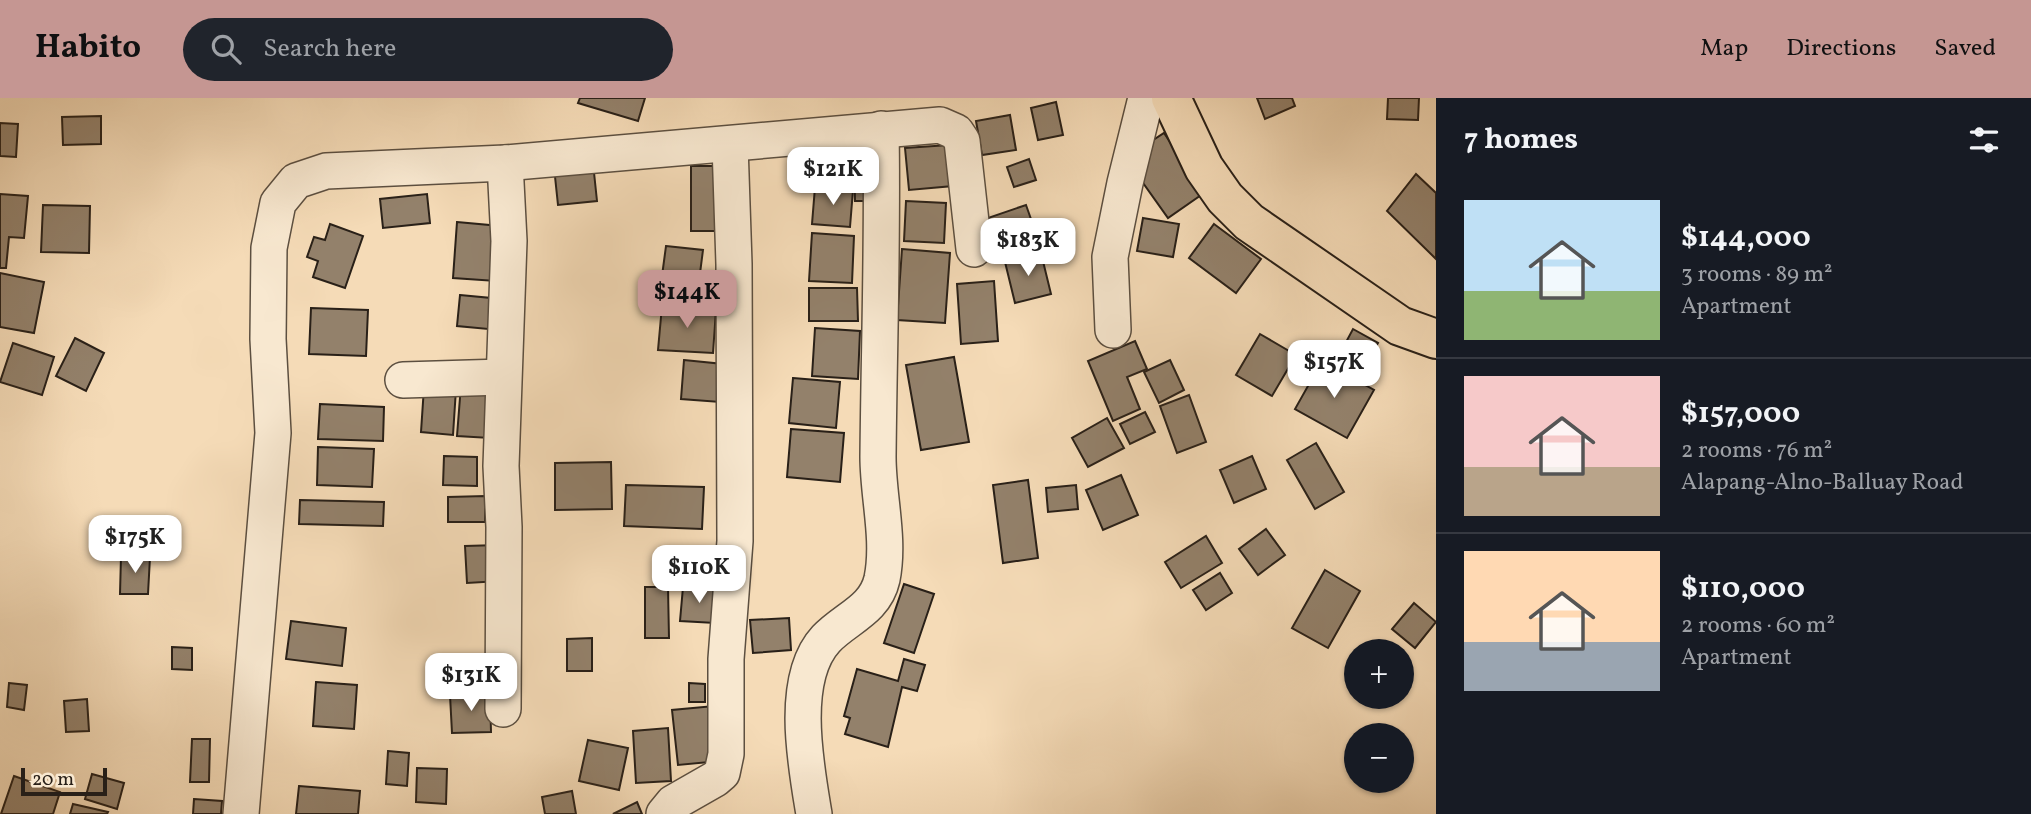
<!DOCTYPE html>
<meta charset="utf-8">
<style>
:root{--surface:#171b24;--page:#20242c;--text:#f1f3f6;--muted:#9ea1a6;--line:#363941;--accent:#c59692}
body{margin:0;font-family:Vollkorn,serif;background:var(--page);color:var(--text);height:100vh;display:flex;flex-direction:column;font-size:26px;white-space:nowrap}
*{box-sizing:border-box;margin:0}
p{font-size:23px;color:var(--muted)}
.icon{flex:none;width:38px;height:38px;fill:none;stroke:currentColor;stroke-width:2;stroke-linecap:round;stroke-linejoin:round}
.map{position:relative;flex:1;overflow:hidden}
.drawer{display:flex;flex-direction:column;background:var(--surface);width:595px}
.drawer>*{flex:none}
.controls{position:absolute;left:1344px;top:541px;display:grid;gap:14px}
.controls a{display:grid;place-items:center;width:70px;height:70px;border-radius:50%;background:var(--surface);box-shadow:0 2px 5px #0004;font-size:35px}
.scale{position:absolute;left:21px;bottom:18px;width:86px;box-sizing:border-box;padding-left:7px;border:4px solid #292018;border-top:0;font-size:19px;line-height:24px;white-space:nowrap;color:#292018;-webkit-text-stroke:5px #f8e8d0;paint-order:stroke}
.price{position:absolute;translate:-50% -60px;padding:0 16px;border-radius:14px;background:#fff;color:#222;font-size:23px;line-height:46px;filter:drop-shadow(0 2px 4px #0008)}
.price::after{content:'';position:absolute;left:50%;top:42px;width:21px;height:16px;margin-left:-10px;background:inherit;clip-path:polygon(0 0,100% 0,50% 100%)}
.price.current{background:var(--accent);color:#111}
ul{padding:0;list-style:none}
li{display:flex;align-items:center;gap:21px;height:175px;padding:0 28px}
li+li{border-top:2px solid var(--line)}
li span{display:grid;place-items:center;flex:none;width:196px;height:140px;border-radius:0px;color:#555}
li>.icon{margin-inline-start:auto}
span .icon{width:84px;height:84px;fill:#fffc;stroke-width:1}
li b{font-size:30px}
h2{display:flex;justify-content:space-between;align-items:center;height:84px;padding:0 28px;font-size:30px}
header{display:flex;align-items:center;gap:42px;box-sizing:border-box;height:98px;padding:0 35px;background:var(--accent);color:#111}
header strong{font-size:33px}
nav{display:flex;gap:38px;margin-inline-start:auto;font-size:24px}
.search{width:490px;height:63px;background:var(--page);display:flex;align-items:center;gap:18px;box-sizing:border-box;padding:0 24px;border-radius:38px;color:var(--muted);font-size:26px}
main{display:flex;flex:1;min-height:0}
.map>svg:first-child{display:block}
.building{fill:#93816b;stroke:#292018;stroke-width:2}
.lines{fill:none;stroke-linecap:round;stroke-linejoin:round}
.minor-casing{stroke:#5c4f40;stroke-width:38}
.major-casing{stroke:#292018;stroke-width:42}
.minor{stroke:#f8e8d0;stroke-width:35}
.major{stroke:#f5dbb7;stroke-width:38}
</style>
<header>
<strong>Habito</strong>
<div class="search"><svg class="icon" aria-label="search" viewBox="0 0 24 24"><circle cx="10" cy="10" r="6"/><path d="M15 15l6 6"/></svg>Search here</div>
<nav><a>Map</a><a>Directions</a><a>Saved</a></nav>
</header>
<main>
<div class="map">
<svg width="1436" height="716" viewBox="0 0 1436 716">
<rect width="100%" height="100%" fill="#f5dbb7"/>
<filter id="stains"><feTurbulence type="fractalNoise" baseFrequency=".00286" numOctaves="4"/><feColorMatrix values="0 0 0 0 .2 0 0 0 0 .09 0 0 0 0 .02 0 0 0 .5 -.17"/></filter>
<radialGradient id="worn" r=".72"><stop offset=".6" stop-color="#630" stop-opacity="0"/><stop offset="1" stop-color="#630" stop-opacity=".3"/></radialGradient>
<g class="building">
<polygon points="580,0 645,0 638,23 578,5"/>
<polygon points="1257,0 1292,0 1295,8 1265,21"/>
<polygon points="1388,0 1419,0 1418,22 1387,21"/>
<polygon points="1056,4 1063,37 1038,42 1031,10"/>
<polygon points="1010,17 1016,52 982,57 976,23"/>
<polygon points="101,18 101,46 63,47 62,19"/>
<polygon points="0,25 18,26 16,59 0,58"/>
<polygon points="1164,35 1204,95 1168,120 1136,75 1141,50"/>
<polygon points="809,44 850,47 847,88 806,85"/>
<polygon points="949,47 953,88 909,92 905,50"/>
<polygon points="876,51 876,103 855,103 854,52"/>
<polygon points="1029,61 1036,82 1014,89 1007,69"/>
<polygon points="593,65 597,103 558,107 554,69"/>
<rect x="691" y="68" width="28" height="65"/>
<polygon points="1416,76 1436,95 1436,161 1387,113"/>
<polygon points="815,89 853,92 850,129 812,126"/>
<polygon points="0,96 28,98 24,140 9,139 6,170 0,170"/>
<polygon points="427,96 430,125 383,130 380,101"/>
<polygon points="906,103 946,105 944,145 904,143"/>
<polygon points="43,107 90,108 89,155 41,154"/>
<polygon points="1026,107 1038,141 994,156 982,122"/>
<polygon points="1143,120 1179,126 1173,159 1137,153"/>
<polygon points="457,124 500,128 496,183 453,180"/>
<polygon points="330,126 363,138 345,190 313,179 318,163 307,159 314,139 325,142"/>
<polygon points="1214,126 1261,161 1236,195 1189,160"/>
<polygon points="812,135 854,138 852,185 809,183"/>
<polygon points="666,148 703,152 699,183 662,178"/>
<polygon points="902,151 950,155 945,225 897,222"/>
<polygon points="1041,155 1051,196 1015,205 1005,164"/>
<polygon points="0,175 44,184 34,235 0,229"/>
<polygon points="994,183 998,243 961,246 957,186"/>
<polygon points="809,190 857,190 858,223 809,223"/>
<polygon points="460,197 491,200 488,231 457,228"/>
<polygon points="662,208 716,212 713,255 658,252"/>
<polygon points="311,210 368,212 366,258 309,256"/>
<polygon points="815,230 860,233 858,281 812,278"/>
<polygon points="1353,231 1378,245 1363,272 1338,259"/>
<polygon points="1260,236 1296,257 1272,298 1236,277"/>
<polygon points="75,240 104,255 86,293 56,278"/>
<polygon points="1135,243 1147,271 1127,279 1140,311 1113,323 1088,263"/>
<polygon points="13,245 54,259 42,297 0,284"/>
<polygon points="954,259 969,344 921,352 906,267"/>
<polygon points="684,262 723,266 720,304 681,301"/>
<polygon points="1170,262 1184,292 1159,305 1144,274"/>
<polygon points="1322,263 1374,292 1347,340 1295,311"/>
<polygon points="793,280 840,284 836,330 789,325"/>
<polygon points="461,287 493,290 490,340 457,338"/>
<polygon points="424,289 456,291 453,337 421,334"/>
<polygon points="1189,297 1206,344 1177,355 1160,308"/>
<polygon points="320,306 384,309 383,343 318,341"/>
<polygon points="1145,314 1155,334 1130,346 1120,326"/>
<polygon points="1107,320 1124,350 1088,369 1072,340"/>
<polygon points="791,331 844,335 840,384 787,379"/>
<polygon points="1316,345 1344,394 1315,411 1287,362"/>
<polygon points="318,349 374,351 372,389 317,387"/>
<polygon points="444,358 477,359 477,388 443,387"/>
<polygon points="1252,358 1266,391 1234,405 1220,372"/>
<polygon points="611,364 612,411 555,412 555,365"/>
<polygon points="1121,377 1138,417 1103,432 1086,392"/>
<polygon points="1028,382 1038,460 1003,465 993,387"/>
<polygon points="626,387 704,389 702,431 624,428"/>
<polygon points="1076,387 1078,411 1048,414 1046,390"/>
<polygon points="485,398 485,424 448,424 448,399"/>
<polygon points="300,402 384,404 383,428 299,426"/>
<polygon points="1266,431 1285,457 1258,477 1239,451"/>
<polygon points="1206,438 1222,465 1181,490 1165,464"/>
<polygon points="499,447 500,483 467,485 465,448"/>
<polygon points="121,458 150,459 148,496 120,496"/>
<polygon points="1325,472 1360,493 1328,550 1292,530"/>
<polygon points="1220,475 1232,495 1206,512 1193,492"/>
<polygon points="904,486 934,496 914,555 884,545"/>
<polygon points="645,489 668,489 669,540 645,540"/>
<polygon points="683,489 717,491 715,525 680,523"/>
<polygon points="1414,505 1436,524 1415,550 1392,531"/>
<polygon points="789,520 791,552 753,555 750,522"/>
<polygon points="291,523 346,530 342,568 286,561"/>
<polygon points="592,540 592,573 567,573 567,541"/>
<polygon points="172,549 192,550 192,572 172,571"/>
<polygon points="904,561 925,567 917,593 902,589 888,649 845,636 850,620 844,618 857,571 898,583"/>
<polygon points="316,584 357,587 354,631 313,628"/>
<polygon points="9,585 27,587 24,612 7,609"/>
<polygon points="689,585 705,586 705,604 689,604"/>
<polygon points="490,596 491,634 452,635 450,597"/>
<polygon points="87,601 89,633 66,634 64,603"/>
<polygon points="714,608 720,663 678,667 672,612"/>
<polygon points="668,630 671,683 636,685 633,633"/>
<polygon points="192,641 210,641 209,684 190,684"/>
<polygon points="588,642 628,650 619,692 579,683"/>
<polygon points="388,653 409,655 407,688 386,686"/>
<polygon points="417,670 447,671 446,706 416,704"/>
<polygon points="92,676 124,685 117,711 85,701"/>
<polygon points="14,678 60,694 53,716 1,716"/>
<polygon points="299,688 360,693 358,716 296,716"/>
<polygon points="572,693 576,716 545,716 542,699"/>
<polygon points="194,701 222,703 221,716 193,716"/>
<polygon points="637,704 642,716 613,716"/>
<polygon points="73,706 108,714 107,716 70,716"/>
</g>
<g class="lines">
<g class="minor-casing">
<g id="minor">
<polyline points="1113,232 1110,159 1125,85 1146,0"/>
<polyline points="403,282 503,279"/>
<polyline points="503,611 504,429 501,368 509,143 505,65"/>
<polyline points="241,716 273,335 268,241 269,150 278,105 296,83 326,73 505,65 940,27 956,34 962,43 974,151"/>
<polyline points="664,716 673,705 715,681 722,675 726,656 726,561 735,443 734,166 730,47"/>
<path d="M814,716C806,668 789,581 826,541C846,520 875,512 882,481C890,441 878,399 878,359C879,250 883,140 881,31"/>
</g>
</g>
<g class="major-casing">
<polyline id="major" points="1171,0 1204,70 1225,100 1249,124 1400,228 1436,241"/>
</g>
<use href="#minor" class="minor"/>
<use href="#major" class="major"/>
</g>
<rect width="100%" height="100%" filter="url(#stains)"/>
<rect width="100%" height="100%" fill="url(#worn)"/>
</svg>
<div class="controls">
<a>+</a>
<a>−</a>
</div>
<div class="scale">20 m</div>
<b class="price" style="left:833px;top:109px">$121K</b>
<b class="price" style="left:1028px;top:180px">$183K</b>
<b class="price current" style="left:687px;top:232px">$144K</b>
<b class="price" style="left:1334px;top:302px">$157K</b>
<b class="price" style="left:135px;top:477px">$175K</b>
<b class="price" style="left:699px;top:507px">$110K</b>
<b class="price" style="left:471px;top:615px">$131K</b>
</div>
<section class="drawer">
<h2>7 homes<svg class="icon" aria-label="filters" viewBox="0 0 24 24"><path d="M4 7h16M4 17h16"/><circle cx="9" cy="7" r="2"/><circle cx="15" cy="17" r="2"/></svg></h2>
<ul>
<li><span style="background:linear-gradient(#bfe0f5 65%,#8fb573 0)"><svg class="icon" aria-label="home" viewBox="0 0 24 24"><path d="M3 11l9-7 9 7M6 9v11h12V9"/></svg></span><div><b>$144,000</b><p>3 rooms · 89 m²</p><p>Apartment</p></div></li>
<li><span style="background:linear-gradient(#f6c9c9 65%,#b9a48a 0)"><svg class="icon" aria-label="home" viewBox="0 0 24 24"><path d="M3 11l9-7 9 7M6 9v11h12V9"/></svg></span><div><b>$157,000</b><p>2 rooms · 76 m²</p><p>Alapang-Alno-Balluay Road</p></div></li>
<li><span style="background:linear-gradient(#ffd9b3 65%,#9aa5b1 0)"><svg class="icon" aria-label="home" viewBox="0 0 24 24"><path d="M3 11l9-7 9 7M6 9v11h12V9"/></svg></span><div><b>$110,000</b><p>2 rooms · 60 m²</p><p>Apartment</p></div></li>
</ul>
</section>
</main>
